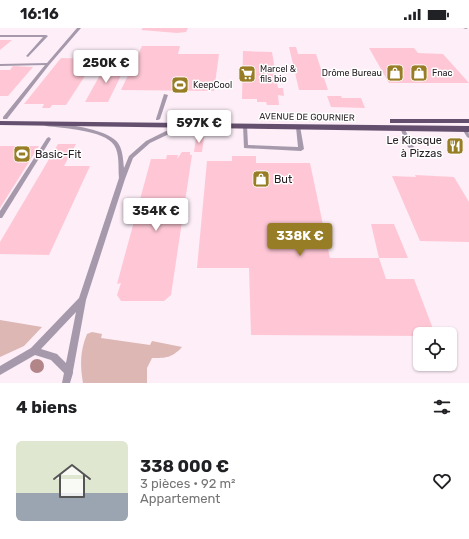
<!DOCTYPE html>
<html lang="fr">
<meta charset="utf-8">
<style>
:root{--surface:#fff;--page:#f6f6f6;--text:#202124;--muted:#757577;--line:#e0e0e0;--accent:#977e26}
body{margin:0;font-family:Rubik,sans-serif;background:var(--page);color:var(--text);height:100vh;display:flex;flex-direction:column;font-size:15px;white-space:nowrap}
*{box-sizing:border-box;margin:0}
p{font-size:13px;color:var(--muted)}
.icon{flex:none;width:22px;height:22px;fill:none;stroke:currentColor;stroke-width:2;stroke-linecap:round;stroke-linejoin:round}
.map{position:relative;height:355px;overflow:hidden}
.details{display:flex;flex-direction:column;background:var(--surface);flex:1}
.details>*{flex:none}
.tools{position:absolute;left:413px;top:299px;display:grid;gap:8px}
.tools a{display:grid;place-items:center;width:44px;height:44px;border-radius:6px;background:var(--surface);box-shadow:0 1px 3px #0004;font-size:20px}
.price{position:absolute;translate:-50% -34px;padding:0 9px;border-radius:4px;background:#fff;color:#222;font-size:13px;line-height:26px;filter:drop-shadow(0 1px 2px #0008)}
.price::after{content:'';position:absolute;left:50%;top:24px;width:12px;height:9px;margin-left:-6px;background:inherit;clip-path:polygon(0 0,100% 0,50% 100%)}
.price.on{background:var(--accent);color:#fff}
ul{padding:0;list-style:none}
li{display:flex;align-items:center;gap:12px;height:100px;padding:0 16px}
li+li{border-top:1px solid var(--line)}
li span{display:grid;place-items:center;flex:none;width:112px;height:80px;border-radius:6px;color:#555}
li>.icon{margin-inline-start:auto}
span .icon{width:48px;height:48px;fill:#fffc;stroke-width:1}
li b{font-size:17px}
h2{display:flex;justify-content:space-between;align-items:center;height:48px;padding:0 16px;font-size:17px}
.status{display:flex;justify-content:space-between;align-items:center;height:28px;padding:0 20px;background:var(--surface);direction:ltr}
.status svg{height:11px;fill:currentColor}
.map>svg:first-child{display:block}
.green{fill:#dcb7b4}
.building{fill:#ffc7d5}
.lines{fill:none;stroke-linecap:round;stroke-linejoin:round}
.lane{fill:#a699ab;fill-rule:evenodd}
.primary{fill:#654f6e;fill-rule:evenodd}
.tree{fill:#b28689}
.labels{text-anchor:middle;stroke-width:3;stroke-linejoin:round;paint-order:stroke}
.far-poi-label{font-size:9px;fill:#282025;stroke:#fff;text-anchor:start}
.far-street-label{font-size:9px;fill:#282025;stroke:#fff}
.poi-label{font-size:11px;fill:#282025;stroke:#fff;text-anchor:start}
</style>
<div class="status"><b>16:16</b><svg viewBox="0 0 49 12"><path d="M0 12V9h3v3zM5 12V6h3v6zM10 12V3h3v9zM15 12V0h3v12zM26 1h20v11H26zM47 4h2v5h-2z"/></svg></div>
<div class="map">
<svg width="469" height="355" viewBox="0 0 469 355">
<rect width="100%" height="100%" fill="#fdeef8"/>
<g class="green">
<polygon points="0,292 42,299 24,318 0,329"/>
<path d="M92,304L102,306L101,310L150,317L152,313L182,319C172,330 166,330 152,330L147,340V355H83C80,337 80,323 87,306Z"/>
</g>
<g class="building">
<polygon points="143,0 188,0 186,4 177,5 141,2"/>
<polygon points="0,12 12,12 0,22"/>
<polygon points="142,18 180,18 178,26 219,26 214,63 121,62"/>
<polygon points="289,19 296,19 298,26 316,26 328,62 299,62"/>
<polygon points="369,20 414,20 418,25 443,26 469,55 389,55"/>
<polygon points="243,23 272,24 278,60 283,60 284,68 278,67 279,77 267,77 266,74 257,74 257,71 242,71"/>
<polygon points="61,30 96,31 66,77 52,77 50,80 42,80 44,76 24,76"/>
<polygon points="119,35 127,35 108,74 85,74 105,38 118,38"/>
<polygon points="13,38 33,39 8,68 0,68 0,42 10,42"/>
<polygon points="327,68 341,68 342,70 361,70 365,80 331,79"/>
<polygon points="196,109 204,109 202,124 194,124"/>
<polygon points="58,116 76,116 64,138 90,138 49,227 0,226 0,214"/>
<polygon points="0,118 39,118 0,180"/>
<polygon points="182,124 190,124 190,127 192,127 171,267 164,273 121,273 117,267 121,255 117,256 151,131 166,131 167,127 178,127 177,131"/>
<polygon points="232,128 256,128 256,135 310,135 330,230 379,230 371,196 394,196 408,230 379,230 386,251 414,251 435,306 420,306 420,308 251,307 249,240 197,240 207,133 232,133"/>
<polygon points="415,147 454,149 469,174 469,214 420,213 392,148 416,149"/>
</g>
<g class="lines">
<g class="lane">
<polygon points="77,0 81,0 49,37 7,91 3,91 3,89 45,37 0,38 0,36 47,35"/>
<polygon points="463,0 468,0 466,1"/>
<polygon points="0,7 46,7 48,8 28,29 26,28 27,27 43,9 0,9"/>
<polygon points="164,66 168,67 160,91 158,92 156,92 156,91"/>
<path d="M44,96C60,94 109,101 118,115C123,122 123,132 124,140L129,128L146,113L164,104L184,96H186L188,97L150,115L133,130L125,151L86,272L73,343V345L70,355H62L64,345L51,332L35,327L0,347V338L31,320L79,270L119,150C118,140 120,126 114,117C104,102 62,100 46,98L44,97ZM76,284L66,335L57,326L41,321Z"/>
<polygon points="243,97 245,97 247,98 248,117 298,119 296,99 298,98 300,98 304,121 301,123 244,120"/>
<polygon points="400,99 402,99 404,100 414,119 413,120 411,121 408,119 400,100"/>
<path d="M464,99C469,101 469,106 469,110L467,109L462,101Z"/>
<polygon points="49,109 51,111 2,190 0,190 0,183 47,110"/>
</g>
<g class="primary">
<rect x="390" y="91" width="79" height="4"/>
<polygon points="0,93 469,98 469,104 0,97"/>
</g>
</g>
<circle class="tree" cx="37" cy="338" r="7"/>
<defs>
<g id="shop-square" transform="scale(0.9)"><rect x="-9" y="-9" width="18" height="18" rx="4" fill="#977e26" stroke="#fff"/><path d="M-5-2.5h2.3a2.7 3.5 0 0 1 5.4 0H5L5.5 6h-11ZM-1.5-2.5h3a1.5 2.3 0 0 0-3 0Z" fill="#fff"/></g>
<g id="supermarket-square" transform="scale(0.9)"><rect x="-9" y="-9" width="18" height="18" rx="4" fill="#977e26" stroke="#fff"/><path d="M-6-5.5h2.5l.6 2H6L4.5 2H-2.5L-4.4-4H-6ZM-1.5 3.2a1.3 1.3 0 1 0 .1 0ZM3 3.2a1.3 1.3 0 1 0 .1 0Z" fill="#fff"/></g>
<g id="stadium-square" transform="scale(0.9)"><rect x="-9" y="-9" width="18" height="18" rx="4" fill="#977e26" stroke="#fff"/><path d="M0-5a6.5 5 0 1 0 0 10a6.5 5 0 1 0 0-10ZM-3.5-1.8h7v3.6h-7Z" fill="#fff"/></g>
<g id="restaurant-square" transform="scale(0.9)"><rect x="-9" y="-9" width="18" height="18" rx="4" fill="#977e26" stroke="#fff"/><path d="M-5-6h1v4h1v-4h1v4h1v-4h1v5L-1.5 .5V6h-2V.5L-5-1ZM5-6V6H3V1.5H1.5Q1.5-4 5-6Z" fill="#fff"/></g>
</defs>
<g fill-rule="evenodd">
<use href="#shop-square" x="395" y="45"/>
<use href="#shop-square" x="419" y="45"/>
<use href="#supermarket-square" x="247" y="46"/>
<use href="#stadium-square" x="180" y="57"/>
<use href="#restaurant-square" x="455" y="118"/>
<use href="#stadium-square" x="22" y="126"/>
<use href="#shop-square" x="261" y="151"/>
</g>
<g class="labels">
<g class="far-poi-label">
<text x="260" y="44">Marcel &amp;<tspan x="260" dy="10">fils bio</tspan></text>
<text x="382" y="48" text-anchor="end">Drôme Bureau</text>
<text x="432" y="48">Fnac</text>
<text x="193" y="60">KeepCool</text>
</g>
<g class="far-street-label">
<text transform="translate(307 89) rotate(1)" y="3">AVENUE DE GOURNIER</text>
</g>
<g class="poi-label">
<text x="442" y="116" text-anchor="end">Le Kiosque<tspan x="442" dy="13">à Pizzas</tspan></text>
<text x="35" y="130">Basic-Fit</text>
<text x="274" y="155">But</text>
</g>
</g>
</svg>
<div class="tools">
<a><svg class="icon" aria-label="locate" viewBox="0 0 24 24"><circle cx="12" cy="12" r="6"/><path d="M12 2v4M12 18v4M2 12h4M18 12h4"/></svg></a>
</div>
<b class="price" style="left:106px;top:56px">250K €</b>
<b class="price" style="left:199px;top:116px">597K €</b>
<b class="price" style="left:156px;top:204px">354K €</b>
<b class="price on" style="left:300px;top:229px">338K €</b>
</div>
<section class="details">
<h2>4 biens<svg class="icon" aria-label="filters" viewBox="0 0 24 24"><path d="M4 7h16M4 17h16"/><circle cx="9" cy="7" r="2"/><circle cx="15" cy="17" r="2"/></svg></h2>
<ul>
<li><span style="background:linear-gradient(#dfe7d0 65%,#9aa5b1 0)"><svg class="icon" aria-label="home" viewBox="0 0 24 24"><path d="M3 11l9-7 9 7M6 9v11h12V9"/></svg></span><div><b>338 000 €</b><p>3 pièces · 92 m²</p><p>Appartement</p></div><svg class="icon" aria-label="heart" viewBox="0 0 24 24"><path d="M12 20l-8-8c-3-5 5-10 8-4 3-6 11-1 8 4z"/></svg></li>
</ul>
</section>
